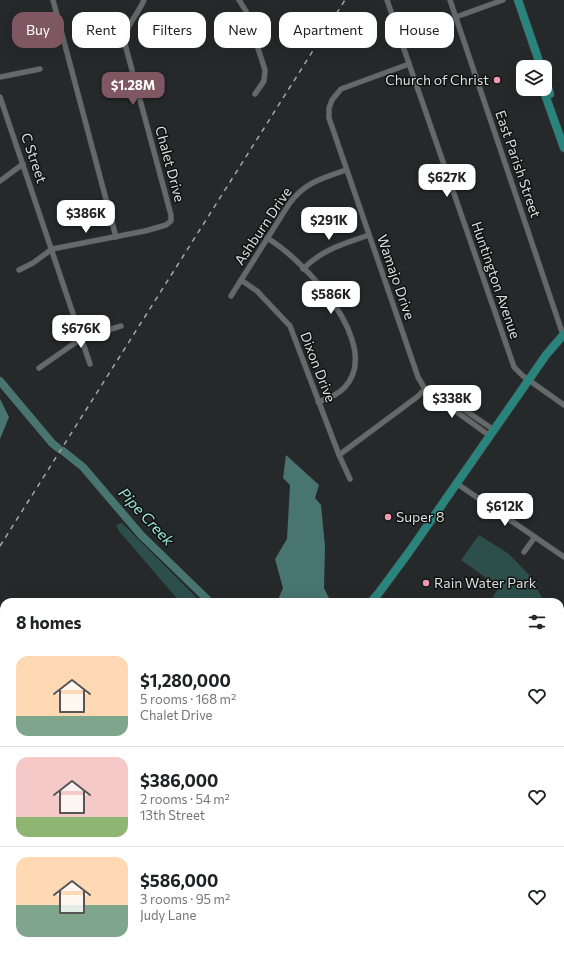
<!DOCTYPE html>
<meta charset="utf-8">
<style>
:root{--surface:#fff;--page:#f2f2f2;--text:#202124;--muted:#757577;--line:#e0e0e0;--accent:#7e5762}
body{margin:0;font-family:Commissioner,sans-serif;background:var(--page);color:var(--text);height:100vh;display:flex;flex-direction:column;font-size:15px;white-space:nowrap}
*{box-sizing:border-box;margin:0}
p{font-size:13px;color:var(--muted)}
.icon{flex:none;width:22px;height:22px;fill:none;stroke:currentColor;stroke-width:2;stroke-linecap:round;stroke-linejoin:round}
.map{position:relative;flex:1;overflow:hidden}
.panel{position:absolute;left:0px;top:598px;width:564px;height:356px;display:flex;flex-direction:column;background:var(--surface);border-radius:12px 12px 0 0;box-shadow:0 4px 16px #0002}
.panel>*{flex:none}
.banner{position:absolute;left:12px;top:12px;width:540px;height:36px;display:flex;gap:8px}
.fabs{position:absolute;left:516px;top:60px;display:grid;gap:8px}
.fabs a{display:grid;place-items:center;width:36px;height:36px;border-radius:8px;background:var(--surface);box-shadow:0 4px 16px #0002;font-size:20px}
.price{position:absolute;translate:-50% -34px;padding:0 9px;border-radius:8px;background:#fff;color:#222;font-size:13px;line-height:26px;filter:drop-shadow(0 1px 2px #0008)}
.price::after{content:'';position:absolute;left:50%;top:24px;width:12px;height:9px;margin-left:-6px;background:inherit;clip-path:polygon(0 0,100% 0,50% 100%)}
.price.on{background:var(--accent);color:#fff}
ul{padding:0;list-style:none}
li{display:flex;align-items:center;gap:12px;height:100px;padding:0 16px}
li+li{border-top:1px solid var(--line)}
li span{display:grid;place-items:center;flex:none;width:112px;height:80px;border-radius:12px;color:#555}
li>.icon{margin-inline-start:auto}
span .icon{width:48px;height:48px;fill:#fffc;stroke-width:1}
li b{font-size:17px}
h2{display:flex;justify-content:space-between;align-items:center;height:48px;padding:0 16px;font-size:17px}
.pill{padding:0 14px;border-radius:12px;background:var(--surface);box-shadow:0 4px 16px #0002;font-size:14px;line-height:36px}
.pill.on{background:var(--accent);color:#fff}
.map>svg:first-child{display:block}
.green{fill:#2d4f4b}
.water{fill:#487570}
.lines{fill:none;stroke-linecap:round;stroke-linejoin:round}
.river{stroke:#487570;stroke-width:8}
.street-casing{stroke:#454747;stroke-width:6}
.secondary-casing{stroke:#454747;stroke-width:8}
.primary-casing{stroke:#454747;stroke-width:9}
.street{stroke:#666969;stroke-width:5}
.secondary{stroke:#666969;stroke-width:7}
.primary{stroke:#29847d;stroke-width:8}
.rail{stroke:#a6a8a8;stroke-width:1.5;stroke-dasharray:5 5;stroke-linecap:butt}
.poi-dot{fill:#f29aad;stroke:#101211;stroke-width:1.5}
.labels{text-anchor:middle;stroke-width:3;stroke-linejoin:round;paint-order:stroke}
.poi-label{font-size:14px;fill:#dddfdf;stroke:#101211;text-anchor:start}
.street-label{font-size:14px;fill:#dddfdf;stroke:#101211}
.water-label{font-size:15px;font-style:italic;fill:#97e8de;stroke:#101211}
</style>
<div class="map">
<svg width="564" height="954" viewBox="0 0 564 954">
<rect width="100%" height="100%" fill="#262929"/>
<g class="green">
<polygon points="122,523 201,602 180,602 119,531 116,525"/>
<polygon points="479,535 509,554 532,578 544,602 490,602 499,587 461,560"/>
<polygon points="560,618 564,618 564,722 560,723"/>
<polygon points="98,950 194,950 184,954 99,954"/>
</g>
<g class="water">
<polygon points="0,399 9,417 0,439"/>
<polygon points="286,455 319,485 315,498 321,505 325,546 324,588 331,602 277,602 283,588 275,559 287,539 290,485 283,478"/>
<polygon points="560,921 564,926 564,954 406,954 404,950 560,950"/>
</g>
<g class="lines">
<g class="river">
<polyline points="0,381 52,443 58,448"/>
<polyline points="63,451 83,467 141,535 210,602"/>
</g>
<g class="street-casing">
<g id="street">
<polyline points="53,0 116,237"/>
<polyline points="239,0 246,11 265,70 264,81 255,94"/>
<polyline points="387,0 514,367 523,376 564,405"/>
<polyline points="450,0 563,335"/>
<polyline points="456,17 503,0"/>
<polyline points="409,64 341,89 332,100 329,108 329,118 418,377 425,389 490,436"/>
<polyline points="0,77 40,69"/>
<polyline points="0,97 90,364"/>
<polyline points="0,181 23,164"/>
<path d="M267,238C303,259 384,344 345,387C338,395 328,398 318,402"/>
<path d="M303,269C323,249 343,244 369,235"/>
<path d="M19,270L33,263L52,249L145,231L166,225L171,221V215L125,44C124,26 138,15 144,0"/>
<polyline points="241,280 257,291 290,326 339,455 350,479"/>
<path d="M231,296L289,204C304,183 322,178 346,170"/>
<polyline points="39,368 82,338 121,326"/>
<polyline points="425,389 434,389 494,430"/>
<polyline points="339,455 417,397 425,389"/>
<polyline points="456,483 564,557"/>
<polyline points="524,552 535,537"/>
<polyline points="0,653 4,650"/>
<polyline points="0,738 4,745"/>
<polyline points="0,761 4,758"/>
<polyline points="256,950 260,954"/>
<polyline points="356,950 358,954"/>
<polyline points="192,954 201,950"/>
</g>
</g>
<g class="secondary-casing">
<polyline id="secondary" points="560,881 564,886"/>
</g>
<g class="primary-casing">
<g id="primary">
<polyline points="518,0 541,67"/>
<polyline points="545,79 550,94"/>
<polyline points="543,89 564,148"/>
<polyline points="371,602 378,594 409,552 546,355 564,334"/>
<polyline points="0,886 4,883"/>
</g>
</g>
<use href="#street" class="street"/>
<use href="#secondary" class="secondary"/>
<use href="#primary" class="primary"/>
<polyline class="rail" points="0,546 345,0"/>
</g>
<g class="poi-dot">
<circle cx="497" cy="80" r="4"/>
<circle cx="388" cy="517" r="4"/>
<circle cx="426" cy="583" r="4"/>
</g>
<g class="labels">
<g class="poi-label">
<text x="489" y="85" text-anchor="end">Church of Christ</text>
<text x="396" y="522">Super 8</text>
<text x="434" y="588">Rain Water Park</text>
</g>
<g class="street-label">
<text transform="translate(34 158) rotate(71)" y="5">C Street</text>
<text transform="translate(170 164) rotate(75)" y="5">Chalet Drive</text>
<text transform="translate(518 164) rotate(71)" y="5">East Parish Street</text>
<text transform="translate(263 226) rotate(-56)" y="5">Ashburn Drive</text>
<text transform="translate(396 277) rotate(71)" y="5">Wamajo Drive</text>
<text transform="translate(496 280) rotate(71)" y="5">Huntington Avenue</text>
<text transform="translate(318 367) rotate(69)" y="5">Dixon Drive</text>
</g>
<g class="water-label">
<text transform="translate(146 517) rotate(47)" y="5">Pipe Creek</text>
</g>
</g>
</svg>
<div class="fabs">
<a><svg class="icon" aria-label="layers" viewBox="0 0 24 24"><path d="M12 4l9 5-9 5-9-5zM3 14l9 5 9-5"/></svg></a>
</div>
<b class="price on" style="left:133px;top:106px">$1.28M</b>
<b class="price" style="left:447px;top:198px">$627K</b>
<b class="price" style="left:86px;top:234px">$386K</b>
<b class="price" style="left:329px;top:241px">$291K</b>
<b class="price" style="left:331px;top:315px">$586K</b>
<b class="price" style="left:81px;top:349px">$676K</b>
<b class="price" style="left:452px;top:419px">$338K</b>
<b class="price" style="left:505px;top:527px">$612K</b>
<div class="banner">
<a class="pill on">Buy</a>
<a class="pill">Rent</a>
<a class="pill">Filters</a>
<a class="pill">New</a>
<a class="pill">Apartment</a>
<a class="pill">House</a>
</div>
<section class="panel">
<h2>8 homes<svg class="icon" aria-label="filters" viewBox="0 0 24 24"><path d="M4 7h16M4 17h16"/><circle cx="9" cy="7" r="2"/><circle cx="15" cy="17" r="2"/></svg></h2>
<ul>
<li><span style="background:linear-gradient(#ffd9b3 75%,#7fa58c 0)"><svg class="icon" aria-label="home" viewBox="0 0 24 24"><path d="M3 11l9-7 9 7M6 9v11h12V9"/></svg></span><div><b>$1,280,000</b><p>5 rooms · 168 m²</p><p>Chalet Drive</p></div><svg class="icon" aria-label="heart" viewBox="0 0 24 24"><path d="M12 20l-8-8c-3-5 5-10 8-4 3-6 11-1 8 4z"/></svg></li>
<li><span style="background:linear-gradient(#f6c9c9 75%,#8fb573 0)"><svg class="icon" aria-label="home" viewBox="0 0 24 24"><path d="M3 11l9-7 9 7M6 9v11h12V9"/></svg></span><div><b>$386,000</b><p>2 rooms · 54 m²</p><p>13th Street</p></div><svg class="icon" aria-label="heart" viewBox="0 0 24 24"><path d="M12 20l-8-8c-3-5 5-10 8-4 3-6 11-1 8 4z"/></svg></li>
<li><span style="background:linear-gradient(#ffd9b3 60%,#7fa58c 0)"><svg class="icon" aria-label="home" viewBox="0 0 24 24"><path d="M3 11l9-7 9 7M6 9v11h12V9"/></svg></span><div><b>$586,000</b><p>3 rooms · 95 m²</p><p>Judy Lane</p></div><svg class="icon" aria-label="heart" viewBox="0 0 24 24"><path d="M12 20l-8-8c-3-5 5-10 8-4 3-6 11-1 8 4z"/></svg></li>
</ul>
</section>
</div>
